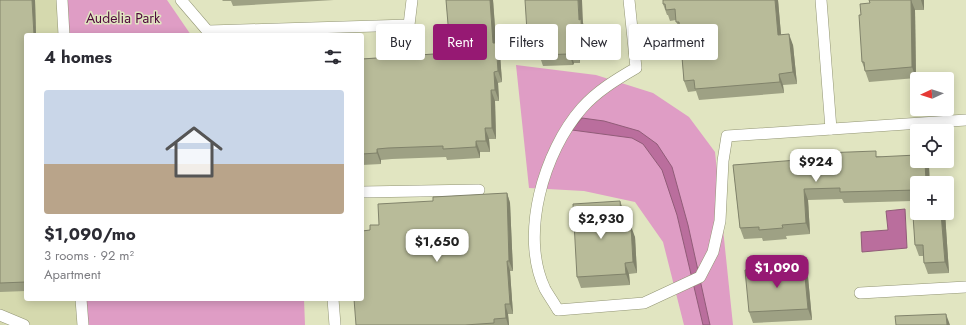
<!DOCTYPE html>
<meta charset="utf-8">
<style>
:root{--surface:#fff;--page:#f7f7f7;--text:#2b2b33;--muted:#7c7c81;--line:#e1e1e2;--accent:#961973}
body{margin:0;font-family:Jost,sans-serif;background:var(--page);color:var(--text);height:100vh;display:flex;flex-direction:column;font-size:15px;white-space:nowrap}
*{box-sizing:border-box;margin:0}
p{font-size:13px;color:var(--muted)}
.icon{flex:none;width:22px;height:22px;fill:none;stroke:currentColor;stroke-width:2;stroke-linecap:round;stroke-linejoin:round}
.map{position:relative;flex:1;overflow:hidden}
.drawer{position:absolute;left:24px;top:33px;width:340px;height:268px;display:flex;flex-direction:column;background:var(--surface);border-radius:4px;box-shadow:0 2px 10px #0003}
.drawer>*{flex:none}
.hud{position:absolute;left:376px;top:24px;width:380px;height:36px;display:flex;gap:8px}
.needle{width:26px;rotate:266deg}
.fabs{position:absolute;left:910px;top:72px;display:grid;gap:8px}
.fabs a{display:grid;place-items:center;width:44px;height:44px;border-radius:4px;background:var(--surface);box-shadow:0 2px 10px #0003;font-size:20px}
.price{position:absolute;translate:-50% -34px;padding:0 9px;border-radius:8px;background:#fff;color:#222;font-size:13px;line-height:26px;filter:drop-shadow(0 1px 2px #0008)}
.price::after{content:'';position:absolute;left:50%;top:24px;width:12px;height:9px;margin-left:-6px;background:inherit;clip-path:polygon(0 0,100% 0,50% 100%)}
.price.selected{background:var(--accent);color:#fff}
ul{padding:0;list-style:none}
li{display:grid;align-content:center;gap:8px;height:212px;padding:0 20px}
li+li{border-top:1px solid var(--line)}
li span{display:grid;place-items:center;height:124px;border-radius:4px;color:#555}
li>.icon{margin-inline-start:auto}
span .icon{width:72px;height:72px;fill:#fffc;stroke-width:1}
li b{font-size:17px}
h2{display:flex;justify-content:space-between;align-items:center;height:48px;padding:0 20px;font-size:17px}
.chip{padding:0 14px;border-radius:4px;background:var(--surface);box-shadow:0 2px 10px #0003;font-size:14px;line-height:36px}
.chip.selected{background:var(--accent);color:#fff}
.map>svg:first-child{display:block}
.built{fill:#d5d9ae}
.green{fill:#df9dc5}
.water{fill:#ba6e9d;stroke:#915c78}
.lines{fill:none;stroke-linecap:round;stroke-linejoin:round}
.service-casing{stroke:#929574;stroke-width:12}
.service{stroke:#fff;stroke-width:11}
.wall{fill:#9ea184}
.shaded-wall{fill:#81836b}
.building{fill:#b8bb99;stroke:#81836b}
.labels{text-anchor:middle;stroke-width:3;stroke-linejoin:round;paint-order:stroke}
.park-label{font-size:14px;fill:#4f093b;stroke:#e1e5c1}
</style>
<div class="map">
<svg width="966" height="325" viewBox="0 0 966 325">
<rect width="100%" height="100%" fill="#e1e5c1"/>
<polygon class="built" points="0,0 67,0 69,35 26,35 26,299 84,299 86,325 0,325"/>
<g class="green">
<polygon points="67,0 167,0 191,35 69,35"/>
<polygon points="516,65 596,75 653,93 689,117 715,152 733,325 684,325 663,242 635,202 584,191 529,188"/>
<polygon points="84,299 304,299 305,325 86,325"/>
</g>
<g class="water">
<polygon points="582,118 604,121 639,131 657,144 672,167 688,225 710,325 703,325 677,215 662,170 643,144 632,138 572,130"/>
<polygon points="905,209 907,248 862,252 861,232 888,230 886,211"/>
</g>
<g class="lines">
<g class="service-casing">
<g id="service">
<polyline points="62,0 64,35"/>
<polyline points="181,0 211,35"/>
<path d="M629,0L636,68C617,79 597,91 582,108C544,151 519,235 545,289C549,296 554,303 558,310L644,303L700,277L713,252L720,221L723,161L727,136L966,120"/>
<polyline points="821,0 831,129"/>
<polyline points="209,31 409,25 412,0"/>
<polyline points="362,192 479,190"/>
<polyline points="860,293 966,287"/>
<polyline points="81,299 83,325"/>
<polyline points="333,299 335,325"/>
<polyline points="0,315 24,325"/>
</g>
</g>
<use href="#service" class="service"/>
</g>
<g class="wall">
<polygon points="0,0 35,0 36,35 26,35 26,291 0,292"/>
<polygon points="222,0 334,0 233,6 231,1 223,1"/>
<polygon points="446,0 493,0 496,43 500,54 502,82 498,83 499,101 495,101 496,139 489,139 490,152 480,152 480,158 447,160 446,157 392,159 381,160 381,164 362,165 362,59 448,53 450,48"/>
<polygon points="778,0 781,35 793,45 797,84 783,85 784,93 699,100 696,91 688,92 684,81 680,34 676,20 670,21 668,15 667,15 663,4"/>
<polygon points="869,0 924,0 924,10 915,10 916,78 869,82 862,62 861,15 870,3"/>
<polygon points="583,23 585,30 586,54 579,55 580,63 574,63 573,65 543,66 540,57 532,58 528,47"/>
<polygon points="878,156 929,166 917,183 917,213 945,213 949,273 928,274 924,263 923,256 919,256 915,245 912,201 844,203 842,199 808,200 810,234 786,236 787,239 763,241 762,238 744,239 740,228 733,165"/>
<polygon points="507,193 510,203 513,271 510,271 513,314 508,314 509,325 356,325 363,290 370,230 379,225 433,201"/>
<polygon points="624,212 625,226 635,237 637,273 629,274 630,285 581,288 577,277"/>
<polygon points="808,277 812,320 753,323 749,312"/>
</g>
<g class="shaded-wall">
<polygon points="32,0 35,0 36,35 34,35"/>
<polygon points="490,0 493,0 497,54 493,43"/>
<polygon points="578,0 582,0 583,23 585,30 586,54 582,43 579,20"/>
<polygon points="775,0 778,0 782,46 778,35"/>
<polygon points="911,0 915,10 916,78 912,67"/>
<polygon points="921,0 924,0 924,10"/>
<polygon points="789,34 793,45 797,84 793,72"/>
<polygon points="496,43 500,54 502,82 498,71"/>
<polygon points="575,44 579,55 580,63 576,52"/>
<polygon points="570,52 574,63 573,65 569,54"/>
<polygon points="494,72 498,83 499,101 495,90"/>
<polygon points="779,74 783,85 784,93 780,82"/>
<polygon points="491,90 495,101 496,139 492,128"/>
<polygon points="485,128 489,139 490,152 486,141"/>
<polygon points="476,141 480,152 480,158 476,147"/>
<polygon points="377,149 381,160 381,164 377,153"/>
<polygon points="925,161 927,161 929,166 930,183 926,183"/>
<polygon points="804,189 808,200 810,234 806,223"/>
<polygon points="507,193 510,203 513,271 509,261"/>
<polygon points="620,201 624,212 626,238 622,227"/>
<polygon points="941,213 945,213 949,273 945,262"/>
<polygon points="631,226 635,237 637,273 633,262"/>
<polygon points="507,261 510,271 513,314 510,304"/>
<polygon points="625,263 629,274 630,285 626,274"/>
<polygon points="804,266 808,277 812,320 808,309"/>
<polygon points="505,304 508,314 509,325 508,325 506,318"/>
<polygon points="946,314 950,325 947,325"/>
</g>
<g class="building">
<polygon points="0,0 32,0 34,35 26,35 26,282 0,283"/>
<polygon points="446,0 490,0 493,43 496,43 498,71 494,72 495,90 491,90 492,128 485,128 486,141 476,141 476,147 443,149 443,146 388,148 377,149 377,153 362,154 362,59 448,53 448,48 450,48"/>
<polygon points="525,0 578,0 579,20 581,19 582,43 575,44 576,52 570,52 569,54 539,55 539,46 528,47"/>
<polygon points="663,0 775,0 778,35 789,34 793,72 779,74 780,82 695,89 694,80 684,81 679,22 676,22 675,9 666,10 665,4 663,4"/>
<polygon points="869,0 911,0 912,67 865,71 864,62 862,62 859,15 861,15 860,4 870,3"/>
<polygon points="876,151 876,157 917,155 917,161 925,161 926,183 917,183 917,190 840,192 840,188 804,189 806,223 782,225 783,228 759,230 759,227 740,228 733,165 823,158 823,153"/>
<polygon points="507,193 509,261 507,261 510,304 505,304 506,318 494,319 494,323 465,325 356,325 354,299 362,299 362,290 363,290 362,269 362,231 370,230 370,225 379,225 378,204 433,201 433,197"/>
<polygon points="917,200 917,213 941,213 945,262 924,263 923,245 915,245 912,201"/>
<polygon points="620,201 622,227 631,226 633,262 625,263 626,274 577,277 573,204"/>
<polygon points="804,266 808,309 749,312 745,270"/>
<polygon points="946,314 947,325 896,325 895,316"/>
</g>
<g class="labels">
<g class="park-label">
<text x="123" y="23">Audelia Park</text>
</g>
</g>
</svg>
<div class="fabs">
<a><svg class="needle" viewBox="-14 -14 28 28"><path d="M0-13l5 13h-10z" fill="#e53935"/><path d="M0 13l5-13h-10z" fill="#7c7c81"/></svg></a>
<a><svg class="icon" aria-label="locate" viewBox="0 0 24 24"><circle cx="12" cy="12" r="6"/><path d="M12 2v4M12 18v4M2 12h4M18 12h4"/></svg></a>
<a>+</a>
</div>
<b class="price" style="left:816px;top:183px">$924</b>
<b class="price" style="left:601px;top:240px">$2,930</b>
<b class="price" style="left:437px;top:263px">$1,650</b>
<b class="price selected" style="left:777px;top:289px">$1,090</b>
<div class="hud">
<a class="chip">Buy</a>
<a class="chip selected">Rent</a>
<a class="chip">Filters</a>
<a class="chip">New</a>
<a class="chip">Apartment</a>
</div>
<section class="drawer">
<h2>4 homes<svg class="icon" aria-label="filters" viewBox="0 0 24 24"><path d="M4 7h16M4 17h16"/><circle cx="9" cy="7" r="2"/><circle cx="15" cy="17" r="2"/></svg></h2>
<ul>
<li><span style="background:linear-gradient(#c9d6e8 60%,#b9a48a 0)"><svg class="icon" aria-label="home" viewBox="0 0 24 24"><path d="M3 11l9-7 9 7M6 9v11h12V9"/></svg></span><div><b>$1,090/mo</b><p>3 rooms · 92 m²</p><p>Apartment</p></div></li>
</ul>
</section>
</div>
